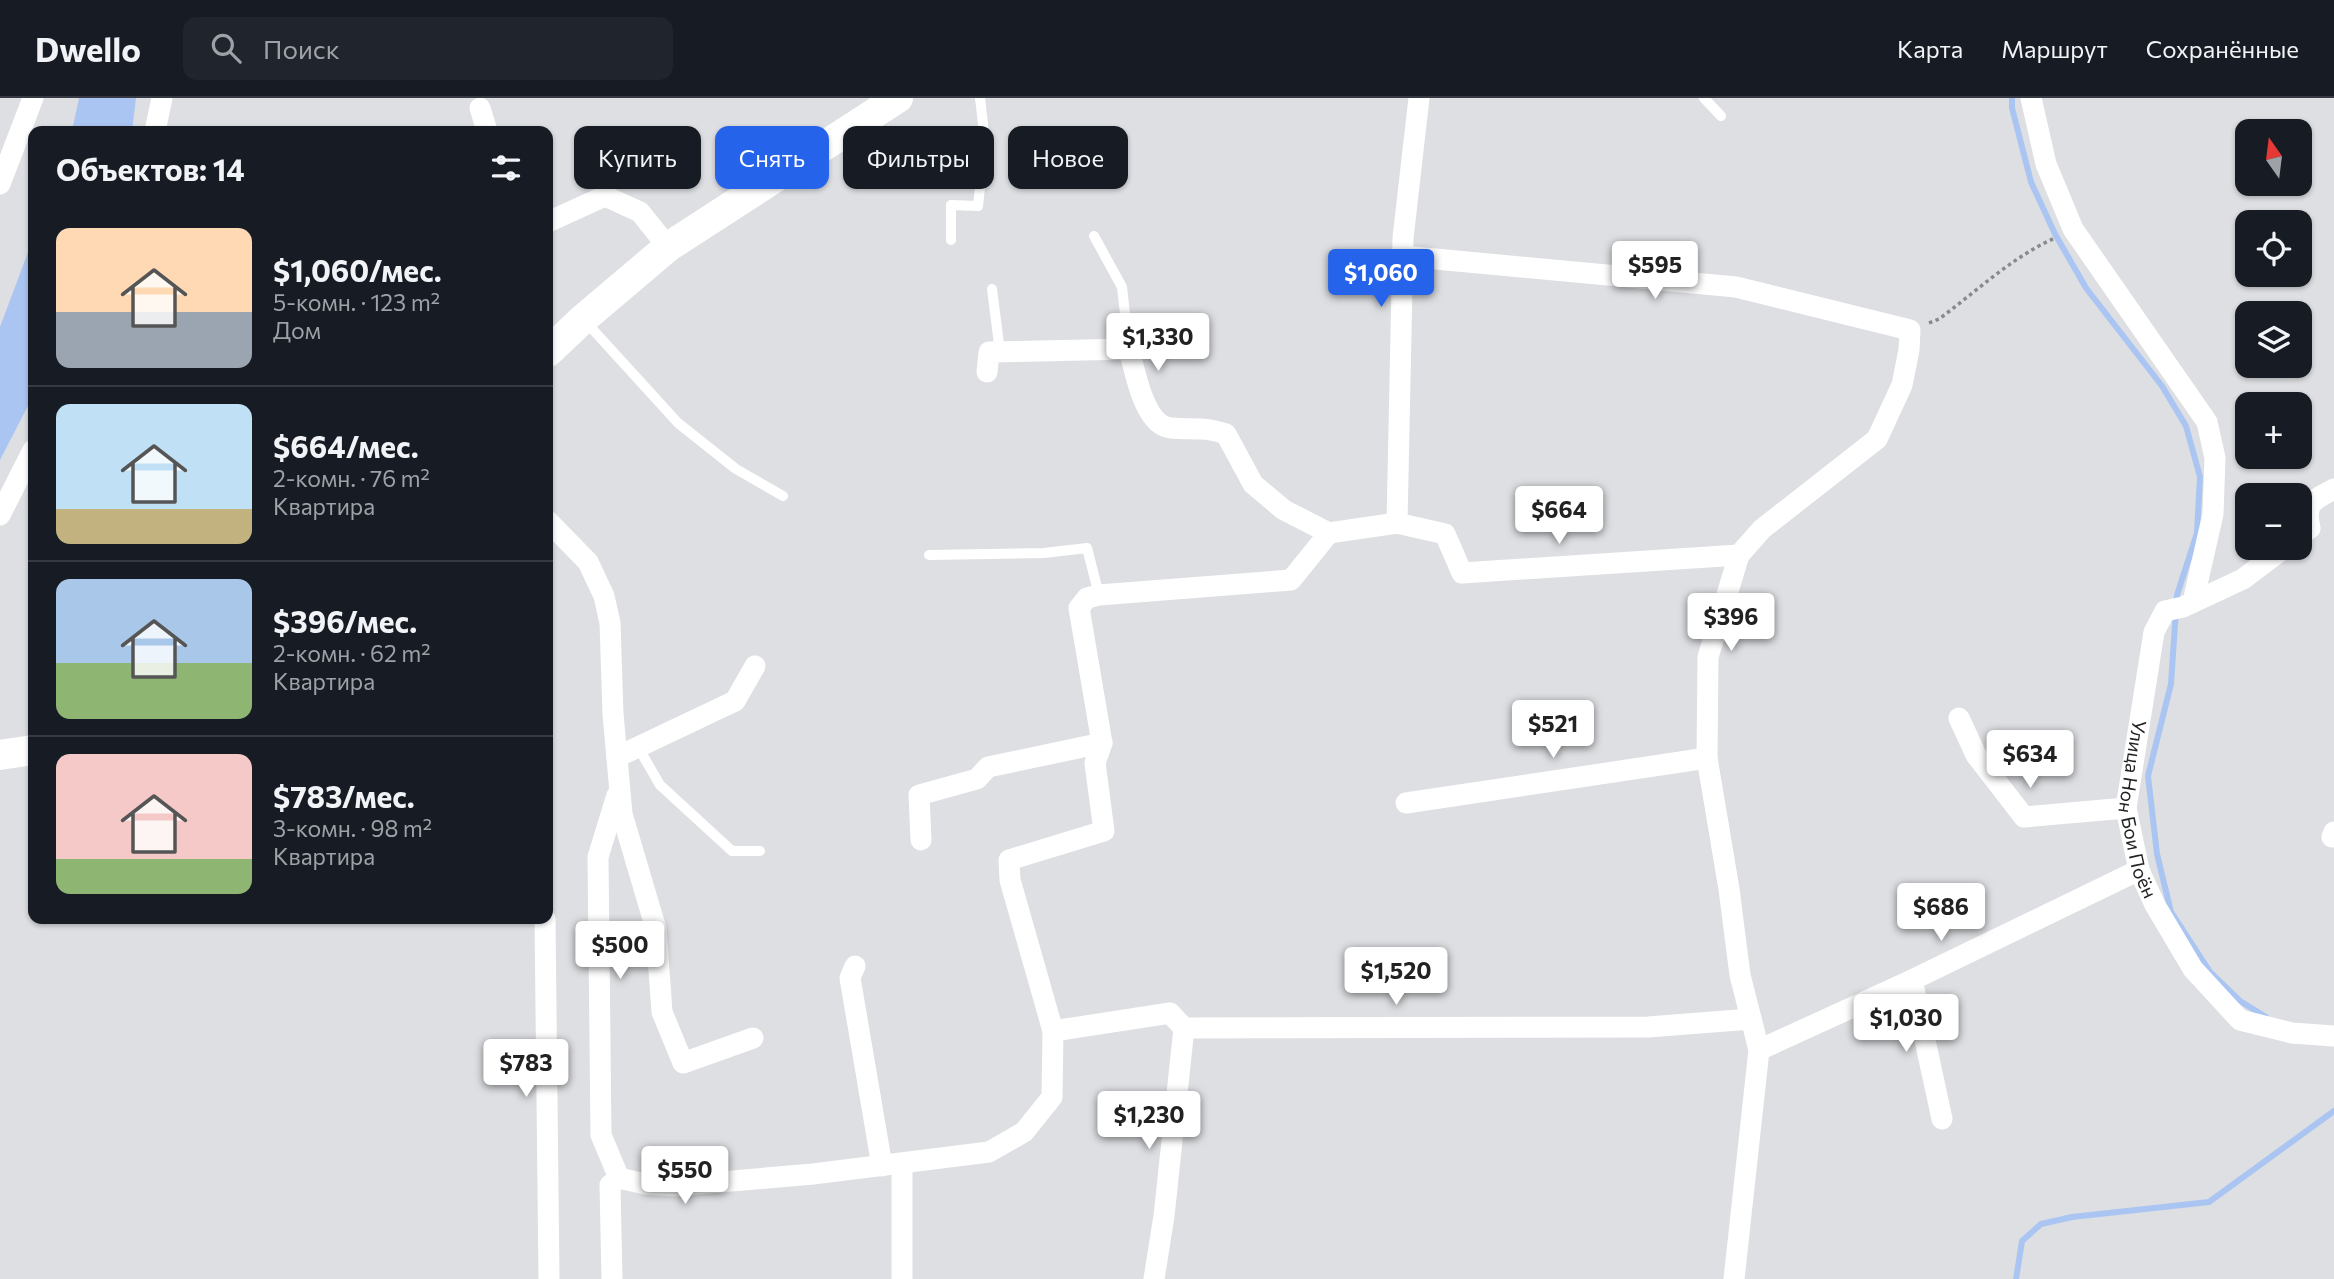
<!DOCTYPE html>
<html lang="ru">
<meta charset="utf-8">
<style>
:root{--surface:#171b24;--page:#20242c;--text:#f1f3f6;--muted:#9ea1a6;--line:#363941;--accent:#2563eb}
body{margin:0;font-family:Commissioner,sans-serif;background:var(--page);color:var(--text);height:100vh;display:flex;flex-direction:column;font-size:26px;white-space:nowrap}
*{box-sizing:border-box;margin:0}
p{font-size:23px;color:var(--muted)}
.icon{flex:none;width:38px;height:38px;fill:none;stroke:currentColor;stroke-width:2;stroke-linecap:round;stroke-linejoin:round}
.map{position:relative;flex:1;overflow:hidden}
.sheet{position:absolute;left:28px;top:28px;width:525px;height:798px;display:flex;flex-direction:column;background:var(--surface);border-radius:14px;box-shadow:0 2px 5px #0004}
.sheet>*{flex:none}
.top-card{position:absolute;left:574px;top:28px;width:665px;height:63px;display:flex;gap:14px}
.needle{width:46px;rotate:346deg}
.buttons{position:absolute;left:2235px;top:21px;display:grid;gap:14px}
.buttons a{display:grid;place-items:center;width:77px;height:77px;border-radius:14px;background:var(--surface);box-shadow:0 2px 5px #0004;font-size:35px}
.price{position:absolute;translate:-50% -60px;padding:0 16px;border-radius:7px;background:#fff;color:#222;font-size:23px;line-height:46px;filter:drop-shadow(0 2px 4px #0008)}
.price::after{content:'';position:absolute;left:50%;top:42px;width:21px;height:16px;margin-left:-10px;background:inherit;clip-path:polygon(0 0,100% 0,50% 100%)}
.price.on{background:var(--accent);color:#fff}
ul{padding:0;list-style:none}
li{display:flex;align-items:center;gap:21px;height:175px;padding:0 28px}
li+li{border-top:2px solid var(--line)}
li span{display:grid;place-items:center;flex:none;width:196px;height:140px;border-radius:14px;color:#555}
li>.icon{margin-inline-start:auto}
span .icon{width:84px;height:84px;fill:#fffc;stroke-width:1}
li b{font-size:30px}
h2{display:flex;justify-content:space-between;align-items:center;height:84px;padding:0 28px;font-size:30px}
.chip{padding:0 24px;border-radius:14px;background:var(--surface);box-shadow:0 2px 5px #0004;font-size:24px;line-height:63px}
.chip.on{background:var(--accent);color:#fff}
header{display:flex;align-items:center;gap:42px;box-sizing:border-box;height:98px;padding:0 35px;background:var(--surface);border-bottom:2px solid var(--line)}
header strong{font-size:33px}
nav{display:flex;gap:38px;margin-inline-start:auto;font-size:24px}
.search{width:490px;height:63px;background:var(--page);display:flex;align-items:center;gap:18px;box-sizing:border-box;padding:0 24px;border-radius:14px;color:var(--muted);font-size:26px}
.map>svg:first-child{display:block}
.water{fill:#abc5f3}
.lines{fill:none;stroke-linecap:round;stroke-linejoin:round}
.stream{stroke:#abc5f3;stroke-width:6}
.path{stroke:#87898b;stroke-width:3.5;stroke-dasharray:3.5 3.5;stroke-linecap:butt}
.lane{stroke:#fff;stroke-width:10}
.street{stroke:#fff;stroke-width:21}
.secondary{stroke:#fff;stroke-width:30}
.labels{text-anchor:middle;stroke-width:5;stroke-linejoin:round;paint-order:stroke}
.street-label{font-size:19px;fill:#222324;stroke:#fff}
</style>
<header>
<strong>Dwello</strong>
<div class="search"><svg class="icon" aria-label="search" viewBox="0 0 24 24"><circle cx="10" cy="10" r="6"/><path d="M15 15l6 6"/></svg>Поиск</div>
<nav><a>Карта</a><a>Маршрут</a><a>Сохранённые</a></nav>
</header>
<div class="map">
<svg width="2334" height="1181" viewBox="0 0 2334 1181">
<rect width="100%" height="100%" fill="#dddfe2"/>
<g class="water">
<polygon points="79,0 136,0 132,33 72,33"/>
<polygon points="33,141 33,298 0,362 0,229"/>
</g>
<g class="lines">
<g class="stream">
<polyline points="2012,0 2012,10 2031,84 2055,136 2086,190 2162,288 2186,328 2200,379 2197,435 2177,497 2171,586 2148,678 2157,756 2171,814 2210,874 2240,903 2266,919"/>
<polyline points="2016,1181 2022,1143 2041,1126 2072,1119 2209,1104 2334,1013"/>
</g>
<path class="path" d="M1929,225L1939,221C1977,193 2012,159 2055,140"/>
<g class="lane">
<polyline points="1704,0 1721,18"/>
<polyline points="1094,138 1122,189 1129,251"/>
<polyline points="951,142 951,107 978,108 985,43 980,0"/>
<polyline points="992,191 1000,254"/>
<polyline points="585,223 678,325 736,371 783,398"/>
<polyline points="929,457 1044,455 1087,450 1099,497"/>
<polyline points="638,649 660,687 732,753 760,753"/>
</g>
<g class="street">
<polyline points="2031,0 2046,66 2073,131 2207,324 2215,360 2213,416 2193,504"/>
<polyline points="480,10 487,33"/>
<polyline points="155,33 162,0"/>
<polyline points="0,86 33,0"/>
<polyline points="548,124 605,98 640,114 668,149"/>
<polyline points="1403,158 1736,189 1910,232 1909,252 1902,287 1877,341 1762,431 1739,457 1708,559 1707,660 1729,791 1740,877 1759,952 1734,1181"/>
<path d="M987,274L989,254L1129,251C1135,273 1144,328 1171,330C1194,332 1203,328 1226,336L1253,386L1284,412L1329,435"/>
<polyline points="0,417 33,352"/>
<polyline points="548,423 588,464 604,498 610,525 613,616 622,716 656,831 662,914 683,965 753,940"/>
<polyline points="1397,425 1403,140 1419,0"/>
<path d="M2300,438L2310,430C2304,404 2314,402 2334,391"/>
<path id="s1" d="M2284,450L2243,481L2183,509L2165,513L2154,534L2126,710L2139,772L2155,807L2193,871L2240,922L2292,935L2334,938"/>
<polyline points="1959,620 1976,657 2024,719 2126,710"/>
<polyline points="617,659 735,603 755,568"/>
<polyline points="617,697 598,759 601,1037 619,1080"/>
<polyline points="1406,705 1707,660"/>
<polyline points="2332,739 2334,734"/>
<polyline points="921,742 919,697 977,681 988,669 1102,645"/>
<polyline points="545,821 549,1181"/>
<polyline points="855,868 850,880 882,1068"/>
<polyline points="1912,882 1942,1021"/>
<polyline points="1053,933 1170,915 1184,930 1648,929 1751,921"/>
<polyline points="1759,952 1912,882 2139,772"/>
<polyline points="902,1065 902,1181"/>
<polyline points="612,1181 610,1087 619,1080 645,1086 674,1088 813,1076 989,1054 1024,1034 1052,999 1053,933 1010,782 1009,762 1104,733 1095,665 1102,645 1079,510 1087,500 1099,497 1291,482 1329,435 1397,425 1445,436 1462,475 1739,457"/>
<polyline points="1154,1181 1164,1118 1184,930"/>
</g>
<g class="secondary">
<polyline points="548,254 583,221 668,149 898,0"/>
<polyline points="0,657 33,652"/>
</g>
</g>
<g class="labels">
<g class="street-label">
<text dy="7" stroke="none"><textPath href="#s1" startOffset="340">Улица Нон Бои Поён</textPath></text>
</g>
</g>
</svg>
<div class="buttons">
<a><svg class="needle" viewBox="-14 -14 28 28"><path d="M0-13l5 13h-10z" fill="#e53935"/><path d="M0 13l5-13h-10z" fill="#9ea1a6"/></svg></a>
<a><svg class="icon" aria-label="locate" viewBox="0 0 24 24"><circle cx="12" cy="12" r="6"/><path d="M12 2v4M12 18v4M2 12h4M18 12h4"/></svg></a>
<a><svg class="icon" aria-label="layers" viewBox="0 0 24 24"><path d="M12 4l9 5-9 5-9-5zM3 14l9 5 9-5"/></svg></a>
<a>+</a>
<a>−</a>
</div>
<b class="price" style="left:1655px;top:203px">$595</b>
<b class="price on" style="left:1381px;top:211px">$1,060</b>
<b class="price" style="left:1158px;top:275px">$1,330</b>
<b class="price" style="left:1559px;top:448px">$664</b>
<b class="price" style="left:1731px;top:555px">$396</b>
<b class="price" style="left:1553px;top:662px">$521</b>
<b class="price" style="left:2030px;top:692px">$634</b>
<b class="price" style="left:1941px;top:845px">$686</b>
<b class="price" style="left:620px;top:883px">$500</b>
<b class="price" style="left:1396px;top:909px">$1,520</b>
<b class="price" style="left:1906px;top:956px">$1,030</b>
<b class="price" style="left:526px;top:1001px">$783</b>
<b class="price" style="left:1149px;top:1053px">$1,230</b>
<b class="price" style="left:685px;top:1108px">$550</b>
<div class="top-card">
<a class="chip">Купить</a>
<a class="chip on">Снять</a>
<a class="chip">Фильтры</a>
<a class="chip">Новое</a>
</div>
<section class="sheet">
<h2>Объектов: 14<svg class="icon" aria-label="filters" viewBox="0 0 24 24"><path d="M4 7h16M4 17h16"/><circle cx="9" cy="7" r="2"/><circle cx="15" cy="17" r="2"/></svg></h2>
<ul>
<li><span style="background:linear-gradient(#ffd9b3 60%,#9aa5b1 0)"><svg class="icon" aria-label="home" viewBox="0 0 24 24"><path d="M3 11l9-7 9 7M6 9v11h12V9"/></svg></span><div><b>$1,060/мес.</b><p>5-комн. · 123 m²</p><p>Дом</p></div></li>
<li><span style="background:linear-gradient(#bfe0f5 75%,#c2b280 0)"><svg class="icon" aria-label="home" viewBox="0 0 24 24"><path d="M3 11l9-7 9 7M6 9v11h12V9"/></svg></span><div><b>$664/мес.</b><p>2-комн. · 76 m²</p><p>Квартира</p></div></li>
<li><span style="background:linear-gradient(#a9c7e8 60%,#8fb573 0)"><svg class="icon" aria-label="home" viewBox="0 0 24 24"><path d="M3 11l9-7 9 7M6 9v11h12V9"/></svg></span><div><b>$396/мес.</b><p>2-комн. · 62 m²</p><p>Квартира</p></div></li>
<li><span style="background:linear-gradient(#f6c9c9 75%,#8fb573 0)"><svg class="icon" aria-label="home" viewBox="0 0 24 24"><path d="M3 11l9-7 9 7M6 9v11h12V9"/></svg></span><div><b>$783/мес.</b><p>3-комн. · 98 m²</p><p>Квартира</p></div></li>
</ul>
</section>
</div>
